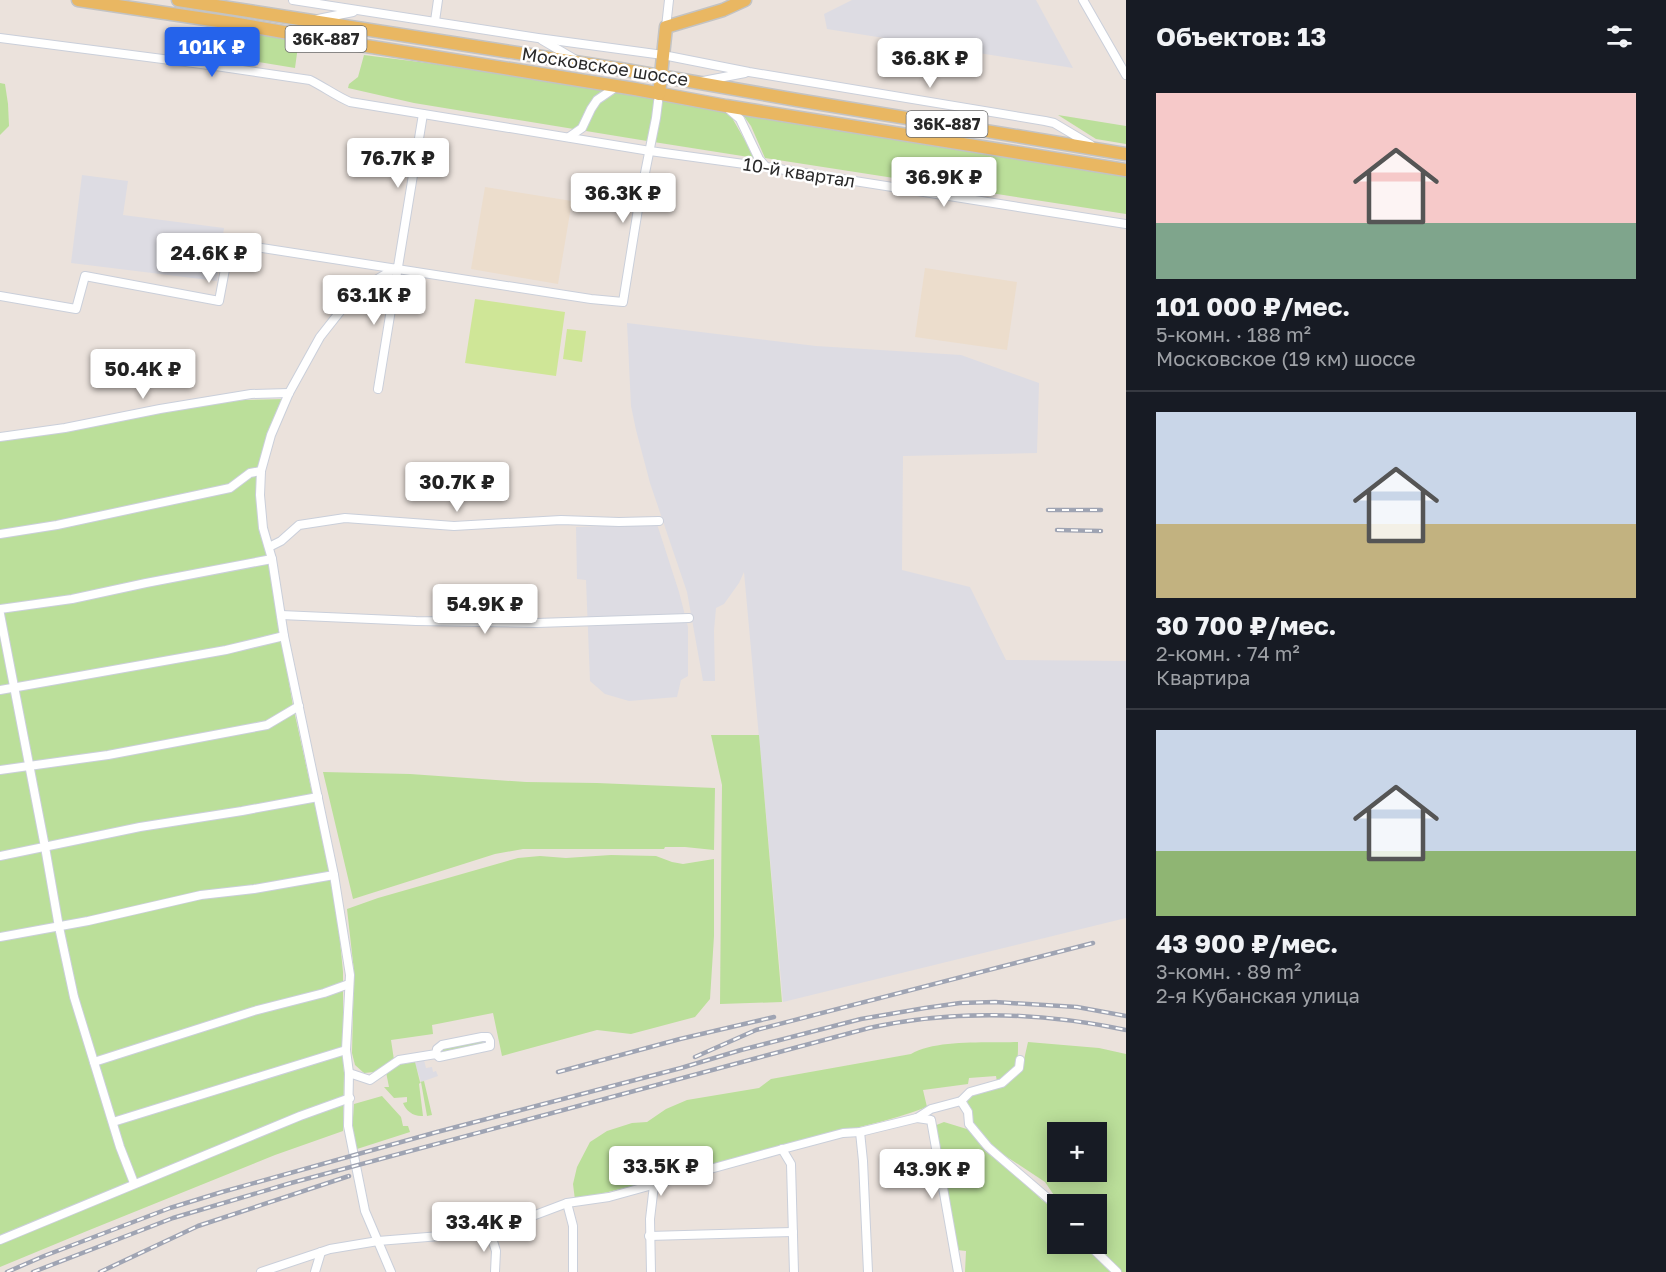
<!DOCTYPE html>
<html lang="ru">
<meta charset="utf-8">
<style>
:root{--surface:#171b24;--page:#20242c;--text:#f1f3f6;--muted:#9ea1a6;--line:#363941;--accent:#2563eb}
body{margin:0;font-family:"Golos Text",sans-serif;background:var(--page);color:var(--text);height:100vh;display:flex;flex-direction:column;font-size:22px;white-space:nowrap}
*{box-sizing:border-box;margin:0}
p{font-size:20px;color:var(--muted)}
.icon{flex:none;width:33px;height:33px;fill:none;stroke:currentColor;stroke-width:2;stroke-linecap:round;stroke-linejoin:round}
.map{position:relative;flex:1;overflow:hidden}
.details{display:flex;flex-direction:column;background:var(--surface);width:540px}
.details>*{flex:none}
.controls{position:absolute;left:1047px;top:1122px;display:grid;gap:12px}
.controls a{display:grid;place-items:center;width:60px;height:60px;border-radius:0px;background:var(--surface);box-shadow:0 3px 15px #0003;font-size:30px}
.price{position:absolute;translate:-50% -51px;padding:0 14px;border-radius:6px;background:#fff;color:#222;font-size:20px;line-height:39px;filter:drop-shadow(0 2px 3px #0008)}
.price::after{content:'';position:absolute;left:50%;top:36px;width:18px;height:14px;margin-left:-9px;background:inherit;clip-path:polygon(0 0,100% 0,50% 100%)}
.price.on{background:var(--accent);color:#fff}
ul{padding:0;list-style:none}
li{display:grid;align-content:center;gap:12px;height:318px;padding:0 30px}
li+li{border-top:2px solid var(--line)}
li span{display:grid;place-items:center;height:186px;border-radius:0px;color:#555}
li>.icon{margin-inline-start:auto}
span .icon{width:108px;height:108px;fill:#fffc;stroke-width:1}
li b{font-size:26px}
h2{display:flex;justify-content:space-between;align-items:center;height:72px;padding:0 30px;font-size:26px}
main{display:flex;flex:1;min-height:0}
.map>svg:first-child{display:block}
.industrial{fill:#dddce3}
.education{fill:#ecddcc}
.green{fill:#bbdf9a;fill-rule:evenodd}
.pitch{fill:#cfe697}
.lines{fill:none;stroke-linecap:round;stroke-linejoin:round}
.street-casing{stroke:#cacfda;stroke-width:10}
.primary-casing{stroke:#c3c3c3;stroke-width:15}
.street{stroke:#fff;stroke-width:8}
.primary{stroke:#e9b762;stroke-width:12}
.rail-casing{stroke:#9fa4b3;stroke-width:4.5}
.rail{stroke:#fff;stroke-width:2;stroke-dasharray:7;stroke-linecap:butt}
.labels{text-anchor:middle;stroke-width:5;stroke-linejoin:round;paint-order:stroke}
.shield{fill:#fff;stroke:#696969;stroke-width:1.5}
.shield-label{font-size:16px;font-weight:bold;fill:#292929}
.street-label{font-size:18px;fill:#292929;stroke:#fff}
</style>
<main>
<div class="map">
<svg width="1126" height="1272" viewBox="0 0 1126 1272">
<rect width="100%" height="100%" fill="#ebe2dc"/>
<g class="industrial">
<polygon points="852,0 1036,0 1073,68 827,29 824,14"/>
<polygon points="82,175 128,181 123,215 224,228 217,281 71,263"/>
<polygon points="627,323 816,346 961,355 1039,383 1037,453 903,456 902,570 970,587 1006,660 1126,661 1126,918 783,1002 744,572 739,583 724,604 716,608 714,631 715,681 703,681 687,592 650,483 636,430 631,406"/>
<polygon points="657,524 679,592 688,627 688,676 681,680 677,697 629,701 605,694 590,681 586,580 577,579 576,527"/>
<polygon points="424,1060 426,1068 432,1067 433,1072 436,1071 438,1076 421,1082 415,1063"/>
</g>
<g class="education">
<polygon points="485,187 572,201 558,284 471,269"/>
<polygon points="925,268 1017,282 1007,350 915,337"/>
</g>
<g class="green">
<polygon points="215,24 306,40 298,46 295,68 210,54"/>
<polygon points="364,55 616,87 719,105 731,116 755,158 641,140 414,103 348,88 349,84 358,77"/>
<polygon points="0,83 5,84 8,104 9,126 0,135"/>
<polygon points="738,108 1126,174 1126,214 765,158 751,126"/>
<polygon points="1058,115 1126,126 1126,144 1096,139"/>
<polygon points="286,399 269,434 260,512 293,706 330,874 340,941 343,972 343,1057 344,1073 343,1131 275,1155 87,1231 0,1267 0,439 98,424 203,403 244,400"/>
<polygon points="711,735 759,735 782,1002 720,1004 722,785"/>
<polygon points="323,772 410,774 526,782 597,783 715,788 714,850 685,847 665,847 664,849 523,849 495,854 353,899"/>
<polygon points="611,855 656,856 672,862 683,864 714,859 714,936 710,999 695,1017 631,1034 597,1030 502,1056 493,1013 432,1025 433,1034 391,1040 394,1060 374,1072 364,1073 355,1065 352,1053 354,971 347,909 378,898 518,858 540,856 566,858"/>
<polygon points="482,1039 483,1046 440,1054 439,1052 444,1047"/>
<path d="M1018,1042C1018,1066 1018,1068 997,1082L996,1076L969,1078L968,1084L923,1090L927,1107C888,1122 847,1129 807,1140C730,1160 653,1182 575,1200L573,1184L577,1167L590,1142L607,1131L632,1123L647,1122L666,1109L687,1100L759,1088L771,1079L911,1054C936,1039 988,1043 1018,1042Z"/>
<path d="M1028,1042L1099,1048L1126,1054V1272H1120L1092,1244H1096V1204H1060L1045,1182L989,1145L972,1123L967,1101L972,1094L1008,1084L1023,1064ZM1058,1132H1096V1172H1058Z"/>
<path d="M415,1062L420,1082L424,1081L432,1115L427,1116L421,1082L419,1084L423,1116C414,1117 406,1111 403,1103L407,1102V1097L394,1098L384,1087H389L386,1072L402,1064Z"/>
<polygon points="382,1096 401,1117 403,1126 408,1126 410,1132 357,1149 352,1131 354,1104"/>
<polygon points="944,1122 970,1130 986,1152 1015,1174 1042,1200 1057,1211 1058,1244 1082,1244 1113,1272 965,1272 966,1251 957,1250 934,1126"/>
</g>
<g class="pitch">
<polygon points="475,299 565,312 556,376 465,363"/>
<polygon points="567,329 586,331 582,362 563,359"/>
</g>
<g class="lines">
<g class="street-casing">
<g id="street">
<polyline points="293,0 538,38 663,55 749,72 1045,121 1054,123 1091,145"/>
<polyline points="1083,0 1126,75"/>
<polyline points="318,19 353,12"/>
<polyline points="435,21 438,0"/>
<polyline points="666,27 669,0"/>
<path d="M0,38L209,65L310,80C324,87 336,96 350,102L650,151L766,167L1126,224"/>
<polyline points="542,40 576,60"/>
<polyline points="703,81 745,73"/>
<polyline points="726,107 740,119 759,159 766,167"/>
<polyline points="569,137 582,128 591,109 597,100 616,87"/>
<polyline points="0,296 76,309 85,276 219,301 230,243 591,299 623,302 639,203 656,118 659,94"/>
<polyline points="378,389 423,114"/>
<polyline points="0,437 65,428 160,409 251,394 289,393"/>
<polyline points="0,534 57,525 230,488 250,473 261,471"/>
<polyline points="269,547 281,541 299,525 345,518 454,526 561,520 619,522 659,521"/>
<polyline points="0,609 72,599 146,583 272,559"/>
<polyline points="0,614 45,847 59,927 74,997 120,1147 134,1183"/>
<polyline points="281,615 416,621 537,623 689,618"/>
<polyline points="0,690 226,650 284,636"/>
<polyline points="0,770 108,755 267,725 299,706"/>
<polyline points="0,856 140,827 242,811 318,797"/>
<polyline points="0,937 88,921 201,895 254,889 334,875"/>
<polyline points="94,1062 254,1011 324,993 349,984"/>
<polyline points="349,1073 370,1080 399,1060 436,1054 439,1057 490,1046 490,1041 488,1037 482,1037 442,1045 437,1049 436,1054"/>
<polyline points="961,1101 968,1112 969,1124 988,1147 1058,1207"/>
<polyline points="917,1118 931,1120 958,1272"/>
<polyline points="113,1122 346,1050"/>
<polyline points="860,1132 863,1161 868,1272"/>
<polyline points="782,1149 791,1164 794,1272"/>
<polyline points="567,1203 573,1226 573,1272"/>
<polyline points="490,1232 496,1251 495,1272"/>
<polyline points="649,1236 793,1232"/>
<polyline points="0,1240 300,1116 350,1098"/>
<polyline points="1088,1244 1117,1272"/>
<polyline points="261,1272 330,1249 378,1241 490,1232 567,1203 609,1197 779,1150 843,1133 860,1132 917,1118 931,1109 961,1101 970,1092 1002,1083 1019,1068 1020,1060"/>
<polyline points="315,1272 321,1252"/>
<polyline points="391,1272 365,1211 348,1126 349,1073 346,1050 350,975 334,875 284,636 272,559 263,528 260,495 261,471 271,435 289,393 320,337 346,304 369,284 396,268"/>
<polyline points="651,1272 650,1219 654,1185"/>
</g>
</g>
<g class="primary-casing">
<g id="primary">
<polyline points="78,0 232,23 341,42 635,89 726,106 1126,170"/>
<polyline points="178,0 620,69 797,100 1126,154"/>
<polyline points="659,94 666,27 723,10 745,0"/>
</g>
</g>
<use href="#street" class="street"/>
<use href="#primary" class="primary"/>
<g class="rail-casing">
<g id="rail">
<polyline points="1048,510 1101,510"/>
<polyline points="1057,530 1101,531"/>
<polyline points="695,1057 756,1030 1093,943"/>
<polyline points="558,1072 680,1039 774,1017"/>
<polyline points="7,1272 44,1256 170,1208 222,1192 437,1132 681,1068 741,1050 861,1019 925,1008 960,1003 995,1002 1077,1007 1126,1016"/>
<path d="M33,1272L173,1218L291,1183L869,1028C956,1009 1040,1012 1126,1030"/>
<polyline points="100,1272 198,1226 349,1176"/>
</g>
</g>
<use href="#rail" class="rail"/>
</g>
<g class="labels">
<g class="shield">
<rect x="285.5" y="26" width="81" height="26" rx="4.5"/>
<rect x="906.5" y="111" width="81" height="26" rx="4.5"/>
</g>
<g class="shield-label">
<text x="326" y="45">36К-887</text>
<text x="947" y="130">36К-887</text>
</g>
<g class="street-label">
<text transform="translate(605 67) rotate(9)" y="6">Московское шоссе</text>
<text transform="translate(799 173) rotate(9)" y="6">10-й квартал</text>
</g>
</g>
</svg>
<div class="controls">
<a>+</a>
<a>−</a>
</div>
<b class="price on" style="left:212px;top:78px">101K ₽</b>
<b class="price" style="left:930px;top:89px">36.8K ₽</b>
<b class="price" style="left:398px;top:189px">76.7K ₽</b>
<b class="price" style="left:944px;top:208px">36.9K ₽</b>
<b class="price" style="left:623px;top:224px">36.3K ₽</b>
<b class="price" style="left:209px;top:284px">24.6K ₽</b>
<b class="price" style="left:374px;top:326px">63.1K ₽</b>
<b class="price" style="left:143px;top:400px">50.4K ₽</b>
<b class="price" style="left:457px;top:513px">30.7K ₽</b>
<b class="price" style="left:485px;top:635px">54.9K ₽</b>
<b class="price" style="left:661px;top:1197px">33.5K ₽</b>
<b class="price" style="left:932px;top:1200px">43.9K ₽</b>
<b class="price" style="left:484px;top:1253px">33.4K ₽</b>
</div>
<section class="details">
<h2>Объектов: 13<svg class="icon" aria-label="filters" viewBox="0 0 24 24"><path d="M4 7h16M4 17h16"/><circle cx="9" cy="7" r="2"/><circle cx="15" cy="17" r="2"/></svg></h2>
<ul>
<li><span style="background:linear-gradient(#f6c9c9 70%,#7fa58c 0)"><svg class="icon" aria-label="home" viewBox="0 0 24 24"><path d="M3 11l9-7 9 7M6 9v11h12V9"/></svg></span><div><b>101 000 ₽/мес.</b><p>5-комн. · 188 m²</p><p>Московское (19 км) шоссе</p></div></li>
<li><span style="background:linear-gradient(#c9d6e8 60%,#c2b280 0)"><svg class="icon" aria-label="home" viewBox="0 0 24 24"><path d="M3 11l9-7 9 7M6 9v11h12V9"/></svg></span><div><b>30 700 ₽/мес.</b><p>2-комн. · 74 m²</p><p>Квартира</p></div></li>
<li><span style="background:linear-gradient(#c9d6e8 65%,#8fb573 0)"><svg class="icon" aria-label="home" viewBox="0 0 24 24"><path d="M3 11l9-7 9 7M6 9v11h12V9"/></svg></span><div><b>43 900 ₽/мес.</b><p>3-комн. · 89 m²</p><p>2-я Кубанская улица</p></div></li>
</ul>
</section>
</main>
